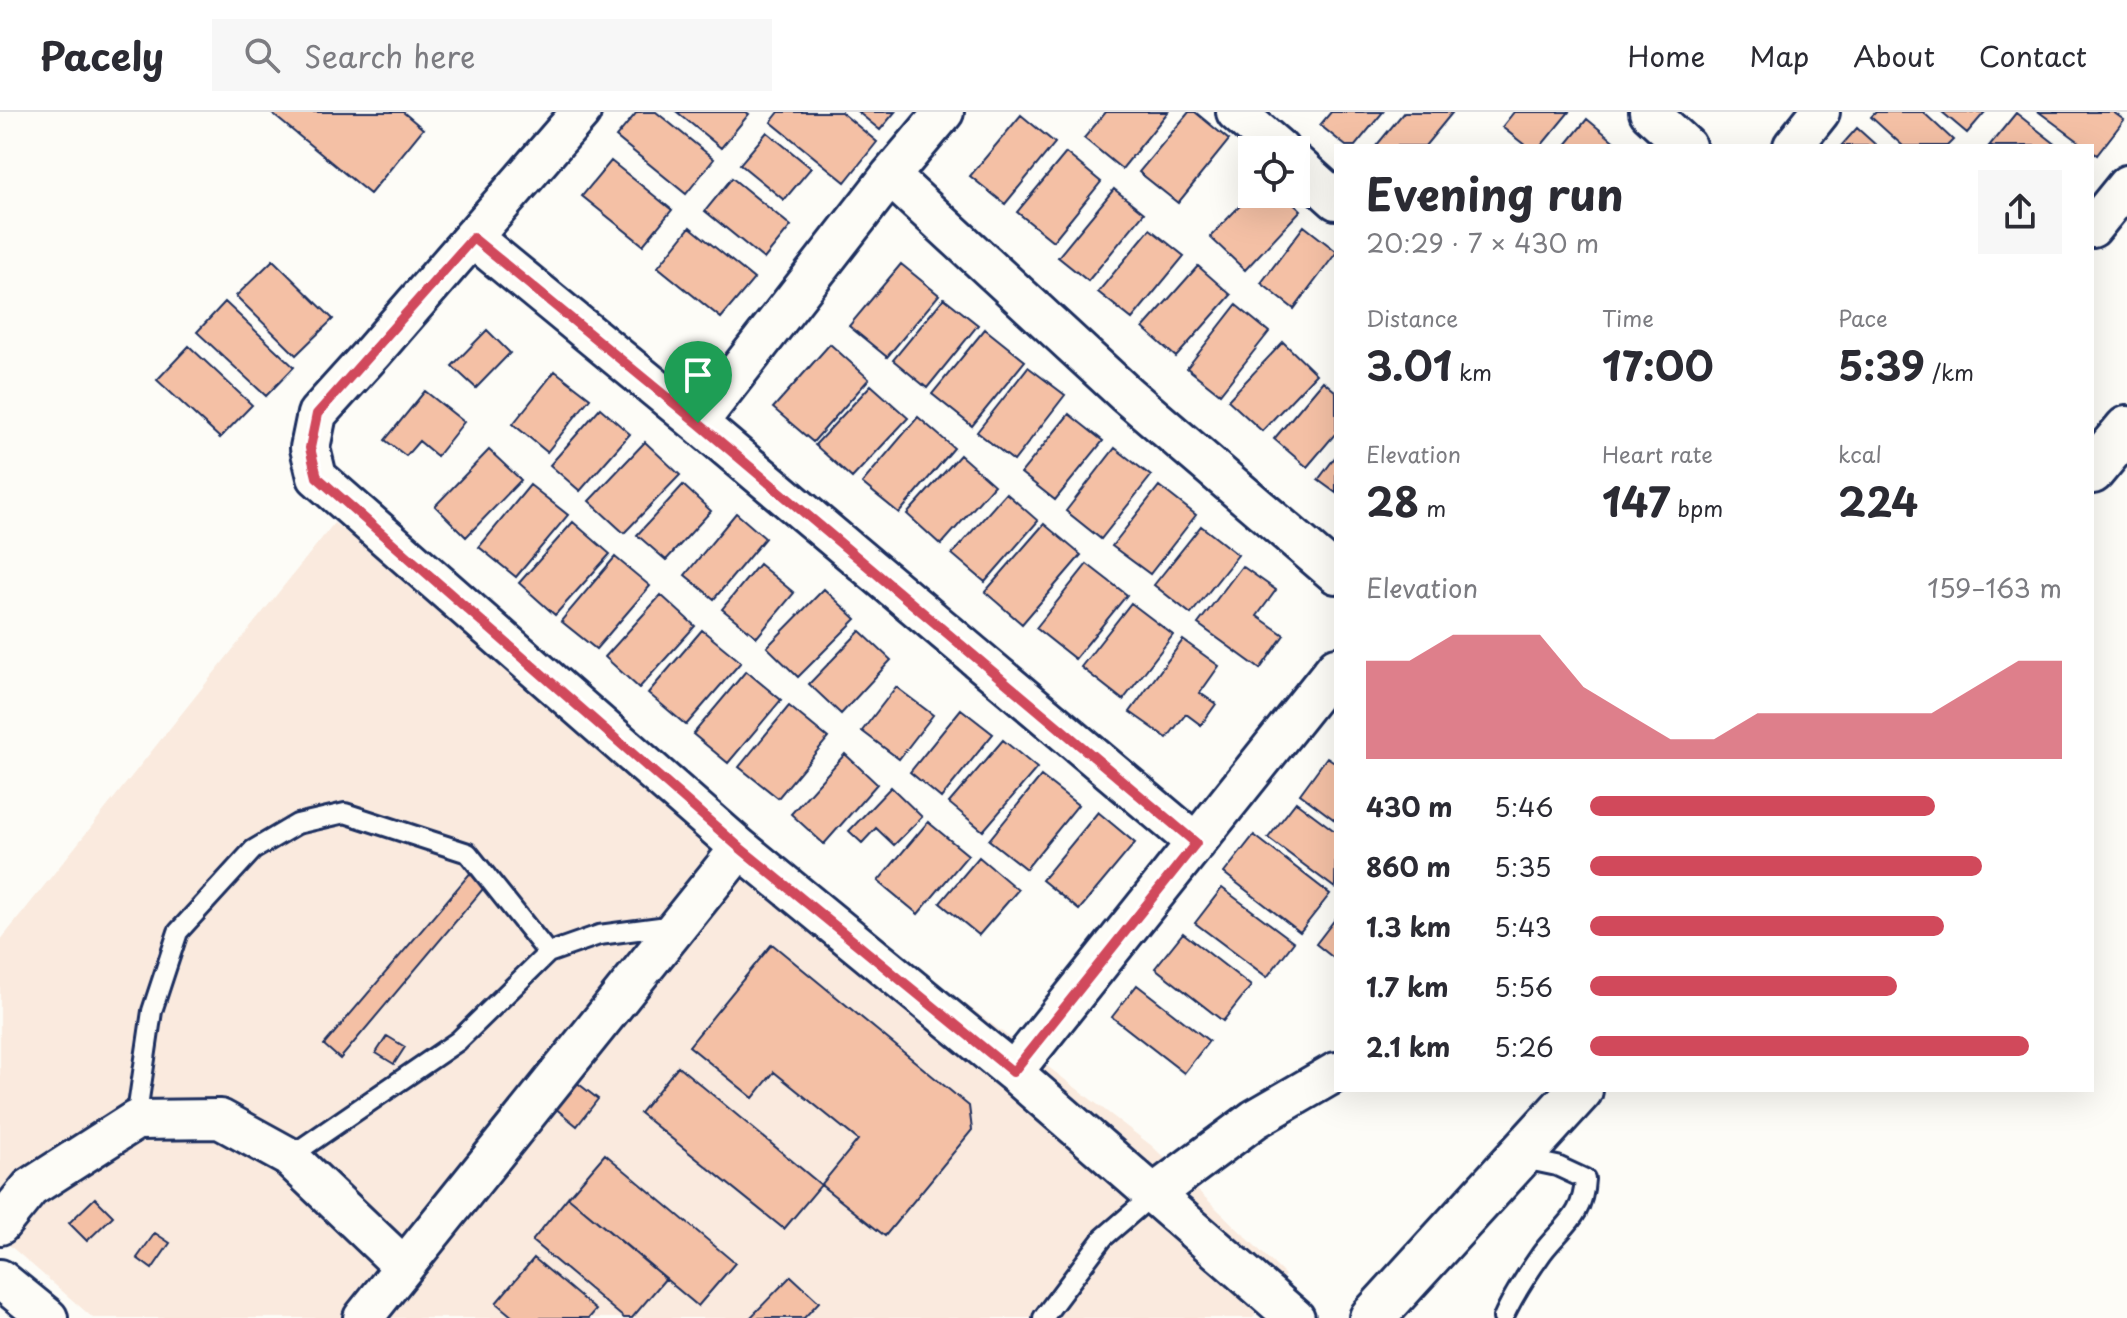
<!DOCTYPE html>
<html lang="en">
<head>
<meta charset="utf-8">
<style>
  :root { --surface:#fff; --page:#f7f7f7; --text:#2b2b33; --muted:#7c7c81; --line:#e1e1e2; --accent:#d1495b }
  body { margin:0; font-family:"Playpen Sans",sans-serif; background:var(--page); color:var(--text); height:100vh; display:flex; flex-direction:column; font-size:30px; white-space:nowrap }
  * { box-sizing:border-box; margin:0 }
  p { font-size:26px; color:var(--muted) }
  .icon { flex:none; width:44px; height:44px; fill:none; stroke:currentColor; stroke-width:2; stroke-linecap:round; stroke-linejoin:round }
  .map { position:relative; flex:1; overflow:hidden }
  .sheet { position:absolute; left:1334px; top:32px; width:760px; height:948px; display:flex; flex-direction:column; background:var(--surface); border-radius:0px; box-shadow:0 8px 32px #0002 }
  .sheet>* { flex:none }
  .buttons { position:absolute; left:1238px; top:24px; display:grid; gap:16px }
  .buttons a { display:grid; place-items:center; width:72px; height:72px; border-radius:0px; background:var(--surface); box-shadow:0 8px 32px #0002; font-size:40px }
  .pin { position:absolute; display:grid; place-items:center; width:68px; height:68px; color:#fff; margin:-82px -34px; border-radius:50% 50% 50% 0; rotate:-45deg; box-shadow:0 0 8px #0007 }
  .pin .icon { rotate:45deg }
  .round { display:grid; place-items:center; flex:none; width:84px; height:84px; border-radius:0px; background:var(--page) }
  .summary { display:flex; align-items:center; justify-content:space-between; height:136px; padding:0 32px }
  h1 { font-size:44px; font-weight:700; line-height:60px }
  .metrics { display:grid; grid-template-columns:repeat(3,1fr); gap:12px; height:136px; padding:8px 32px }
  .metrics div { display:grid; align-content:center }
  .metrics b { font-size:40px; font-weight:700 }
  .metrics small { font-size:22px; font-weight:400 }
  .metrics p { font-size:22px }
  .chart { height:224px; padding:16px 32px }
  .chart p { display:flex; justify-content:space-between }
  .chart svg { width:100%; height:144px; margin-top:8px; fill:var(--accent); opacity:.7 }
  ul { padding:0 32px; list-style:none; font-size:26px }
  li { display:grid; grid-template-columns:128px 96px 1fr; align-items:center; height:60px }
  li i { height:20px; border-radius:10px; background:var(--accent) }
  header { display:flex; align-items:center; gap:48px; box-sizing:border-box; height:112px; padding:0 40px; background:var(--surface); border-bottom:2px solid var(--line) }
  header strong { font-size:38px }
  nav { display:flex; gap:44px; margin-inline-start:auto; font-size:28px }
  .search { width:560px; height:72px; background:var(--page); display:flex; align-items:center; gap:20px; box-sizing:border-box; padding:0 28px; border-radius:0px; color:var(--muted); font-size:30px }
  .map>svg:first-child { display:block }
  .built { fill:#faeade }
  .building { fill:#f4c0a5; stroke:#1b2f5e; stroke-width:2 }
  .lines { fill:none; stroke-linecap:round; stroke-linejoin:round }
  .lane-casing { stroke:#1b2f5e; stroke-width:24 }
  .street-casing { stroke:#1b2f5e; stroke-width:44 }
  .secondary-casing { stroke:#1b2f5e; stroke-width:50 }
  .lane { stroke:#fdfcf7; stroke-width:18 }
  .street { stroke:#fdfcf7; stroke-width:38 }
  .secondary { stroke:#fdfcf7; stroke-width:44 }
  .route-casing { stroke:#fff; stroke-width:16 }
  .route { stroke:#d1495b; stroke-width:10 }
</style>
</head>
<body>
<header>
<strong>Pacely</strong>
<div class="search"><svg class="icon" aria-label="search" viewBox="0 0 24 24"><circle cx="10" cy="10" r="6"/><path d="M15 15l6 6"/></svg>Search here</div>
<nav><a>Home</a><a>Map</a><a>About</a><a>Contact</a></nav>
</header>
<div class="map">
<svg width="2127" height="1206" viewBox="0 0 2127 1206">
  <rect width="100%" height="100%" fill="#fdfcf7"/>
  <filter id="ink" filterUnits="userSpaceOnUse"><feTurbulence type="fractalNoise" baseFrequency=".0125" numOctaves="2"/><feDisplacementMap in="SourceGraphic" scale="16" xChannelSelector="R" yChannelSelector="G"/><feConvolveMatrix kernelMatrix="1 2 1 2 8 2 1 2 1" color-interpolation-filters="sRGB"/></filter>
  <g filter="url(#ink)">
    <path class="built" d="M334,411L1152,1034L1285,1163L1253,1206H93L0,1125V829Z"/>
    <path class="building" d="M270,0H403L423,17L370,82Z
      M637,0H656L714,47L686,82L616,25Z
      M677,0H746L749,2L721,36Z
      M779,0H841L877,30L845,70L771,10Z
      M858,0H895L880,18Z
      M1106,0H1168L1122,57L1084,26Z
      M1189,0H1195L1229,28L1178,91L1139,60Z
      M1331,0H1383L1355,34H1346L1320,13Z
      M1404,0H1451L1452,1L1425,34H1376Z
      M1514,0H1569L1541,34H1526L1502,15Z
      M1876,0H1923L1953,28L1947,34H1903L1871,5Z
      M1942,0H1985L1967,21Z
      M2039,0H2113L2124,8L2097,43L2092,39V34H2085Z
      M2016,1L2058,34H1989Z
      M1021,3L1055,31L1005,92L970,64Z
      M1587,7L1617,32L1616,34H1565Z
      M1857,16L1877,34H1841Z
      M767,20L811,56L784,88L740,52Z
      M1066,41L1101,70L1053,129L1017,100Z
      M611,49L672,98L643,133L582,84Z
      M732,66L791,114L764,147L705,99Z
      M1114,77L1144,101L1088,169L1058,145Z
      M1252,81L1284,82L1301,98L1245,158L1210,125Z
      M1304,114L1336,139V141L1294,197L1261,171Z
      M690,115L754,167L721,206L658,155Z
      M1150,117L1184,144L1132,207L1098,180Z
      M273,148L333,207L296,243L236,184Z
      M901,152L939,183L887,245L849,214Z
      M1198,154L1231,183L1176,245L1143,216Z
      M944,186L978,213L927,276L893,248Z
      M225,190L294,255L266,284L197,220Z
      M1236,193L1269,220L1220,282L1187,256Z
      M985,217L1025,249L972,314L932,282Z
      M487,218L510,241L476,276L452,254Z
      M1283,230L1316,262L1262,319L1228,288Z
      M830,232L869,267L813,330L773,296Z
      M189,234L252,293L220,326L157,268Z
      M1028,255L1065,283L1014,349L977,320Z
      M555,259L590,286L547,340L513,312Z
      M1323,269L1336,280V321L1307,355L1274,327Z
      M871,273L908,306L852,366L815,333Z
      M425,279L464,310L437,344L419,329L406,344L385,328Z
      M600,296L630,322L580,379L550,353Z
      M1069,302L1103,329L1055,388L1021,361Z
      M918,305L954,336L899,401L862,371Z
      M645,330L680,363L624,421L589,389Z
      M1115,336L1151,364L1101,427L1066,399Z
      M489,338L521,368L466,425L435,394Z
      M960,343L994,373L941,433L907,402Z
      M1336,344V381L1318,368Z
      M530,373L568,403L516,465L479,435Z
      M683,373L711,399L666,448L637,423Z
      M1159,374L1196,403L1150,462L1112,434Z
      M1006,381L1038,409L985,470L952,442Z
      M736,401L765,426L714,487L685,463Z
      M573,410L610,442L555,503L519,471Z
      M1044,412L1081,443L1022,512L985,480Z
      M1201,414L1238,443L1191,502L1154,473Z
      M615,445L650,474L596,537L561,509Z
      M759,452L794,481L757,525L722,497Z
      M1087,452L1127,483L1075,547L1036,516Z
      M1242,454L1276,478L1257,504L1284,523L1260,557L1198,512Z
      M824,477L856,507L798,565L767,535Z
      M661,483L695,514L639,576L605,545Z
      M1131,491L1173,523L1123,588L1081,555Z
      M702,518L741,550L686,613L648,581Z
      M860,519L891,548L841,602L809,572Z
      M1183,528L1219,554L1200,581L1216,592L1201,613L1186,602L1167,626L1130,600Z
      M746,559L781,588L728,651L693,622Z
      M896,575L933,603L899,647L862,619Z
      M789,594L828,626L778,686L739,655Z
      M961,597L993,622L941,686L910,660Z
      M1003,628L1037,656L983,719L949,691Z
      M845,642L877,672L824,732L791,702Z
      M1327,645L1336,651V709L1300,682Z
      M1041,664L1078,693L1026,757L989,728Z
      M891,675L922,705L894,733L876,716L862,731L849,719Z
      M1296,690L1336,720L1335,776L1268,726Z
      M1098,700L1135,731L1079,798L1042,768Z
      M928,710L968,743L918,802L878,769Z
      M1254,723L1330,782L1300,820L1224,761Z
      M979,745L1018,778L979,823L940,791Z
      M472,759L488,771L340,947L324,933Z
      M1222,776L1294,830L1267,865L1195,811Z
      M1336,806V848L1316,832Z
      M1183,821L1251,874L1223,909L1155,856Z
      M772,832L969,994L972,1018L885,1124L821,1073L858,1028L774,960L753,986L689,934Z
      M1137,873L1209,929L1184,961L1112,905Z
      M387,924L405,935L394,952L376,941Z
      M678,954L821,1073L784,1117L640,1001Z
      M571,966L598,987L577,1014L549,991Z
      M605,1042L735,1151L698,1194L568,1085Z
      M568,1085L666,1166L632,1206H624L532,1129Z
      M95,1086L113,1104L87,1129L69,1111Z
      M155,1121L170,1131L152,1157L137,1146Z
      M534,1146L596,1198L589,1206H514L496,1191Z
      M791,1164L819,1190L804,1206H750Z"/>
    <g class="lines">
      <g class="lane-casing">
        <path id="lane" d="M136,1008L152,899L178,820L253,738L297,712L345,701L468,741L548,841
          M289,1045L458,929L548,841L599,823L675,813
          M1043,1206L1103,1126L1154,1082
          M1503,1206C1513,1183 1528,1161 1542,1141C1563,1113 1583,1106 1585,1067L1557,1054L1519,1046"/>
      </g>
      <g class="street-casing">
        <path id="street" d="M581,0L374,239L317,302L310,336L317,365L740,736L1013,960L1295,1206
          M1236,0L1280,38
          M1649,0L1686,34
          M1793,34L1820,0
          M1296,52L1336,88
          M890,64L1127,283L1336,462
          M2092,116L2127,73
          M473,126L698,311L1196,731
          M698,311L890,64L944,0
          M1013,960L1336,555
          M1154,1082L1255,1007L1336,960
          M0,1113L30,1076L136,1008L220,1007L289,1045L404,1155
          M0,1167L48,1206
          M363,1206L740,736"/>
      </g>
      <g class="secondary-casing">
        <path id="secondary" d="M2092,359L2127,317
          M1372,1206L1580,978"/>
      </g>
      <use href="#lane" class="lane"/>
      <use href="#street" class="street"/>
      <use href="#secondary" class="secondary"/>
    </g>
  </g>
  <g class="lines" filter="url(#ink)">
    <g class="route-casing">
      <path id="route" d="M473,126L698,311L1196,731L1013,960L740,736L317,365L310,336L317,302Z"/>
    </g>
    <use href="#route" class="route"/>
  </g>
</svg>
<div class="buttons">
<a><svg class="icon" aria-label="locate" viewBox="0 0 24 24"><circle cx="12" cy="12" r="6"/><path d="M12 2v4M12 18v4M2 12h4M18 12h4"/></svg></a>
</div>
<div class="pin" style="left:698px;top:311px;background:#1e9e55"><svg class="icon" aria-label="arrive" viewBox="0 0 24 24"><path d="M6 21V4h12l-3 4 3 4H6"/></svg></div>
<section class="sheet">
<div class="summary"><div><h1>Evening run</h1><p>20:29 · 7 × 430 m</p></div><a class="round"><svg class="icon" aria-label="share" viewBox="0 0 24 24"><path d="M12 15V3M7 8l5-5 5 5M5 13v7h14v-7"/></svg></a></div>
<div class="metrics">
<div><p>Distance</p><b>3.01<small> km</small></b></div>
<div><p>Time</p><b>17:00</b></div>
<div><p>Pace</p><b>5:39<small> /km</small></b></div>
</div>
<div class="metrics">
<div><p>Elevation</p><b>28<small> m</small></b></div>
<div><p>Heart rate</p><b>147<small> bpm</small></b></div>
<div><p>kcal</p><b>224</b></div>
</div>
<div class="chart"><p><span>Elevation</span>159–163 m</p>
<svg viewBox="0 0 160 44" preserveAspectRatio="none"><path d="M0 44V14L10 14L20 6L30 6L40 6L50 22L60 30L70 38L80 38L90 30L100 30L110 30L120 30L130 30L140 22L150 14L160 14V44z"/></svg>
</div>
<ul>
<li><b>430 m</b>5:46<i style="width:73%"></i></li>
<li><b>860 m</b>5:35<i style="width:83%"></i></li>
<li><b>1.3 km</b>5:43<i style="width:75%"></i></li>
<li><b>1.7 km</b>5:56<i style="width:65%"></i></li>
<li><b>2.1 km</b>5:26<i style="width:93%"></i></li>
</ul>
</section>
</div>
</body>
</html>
